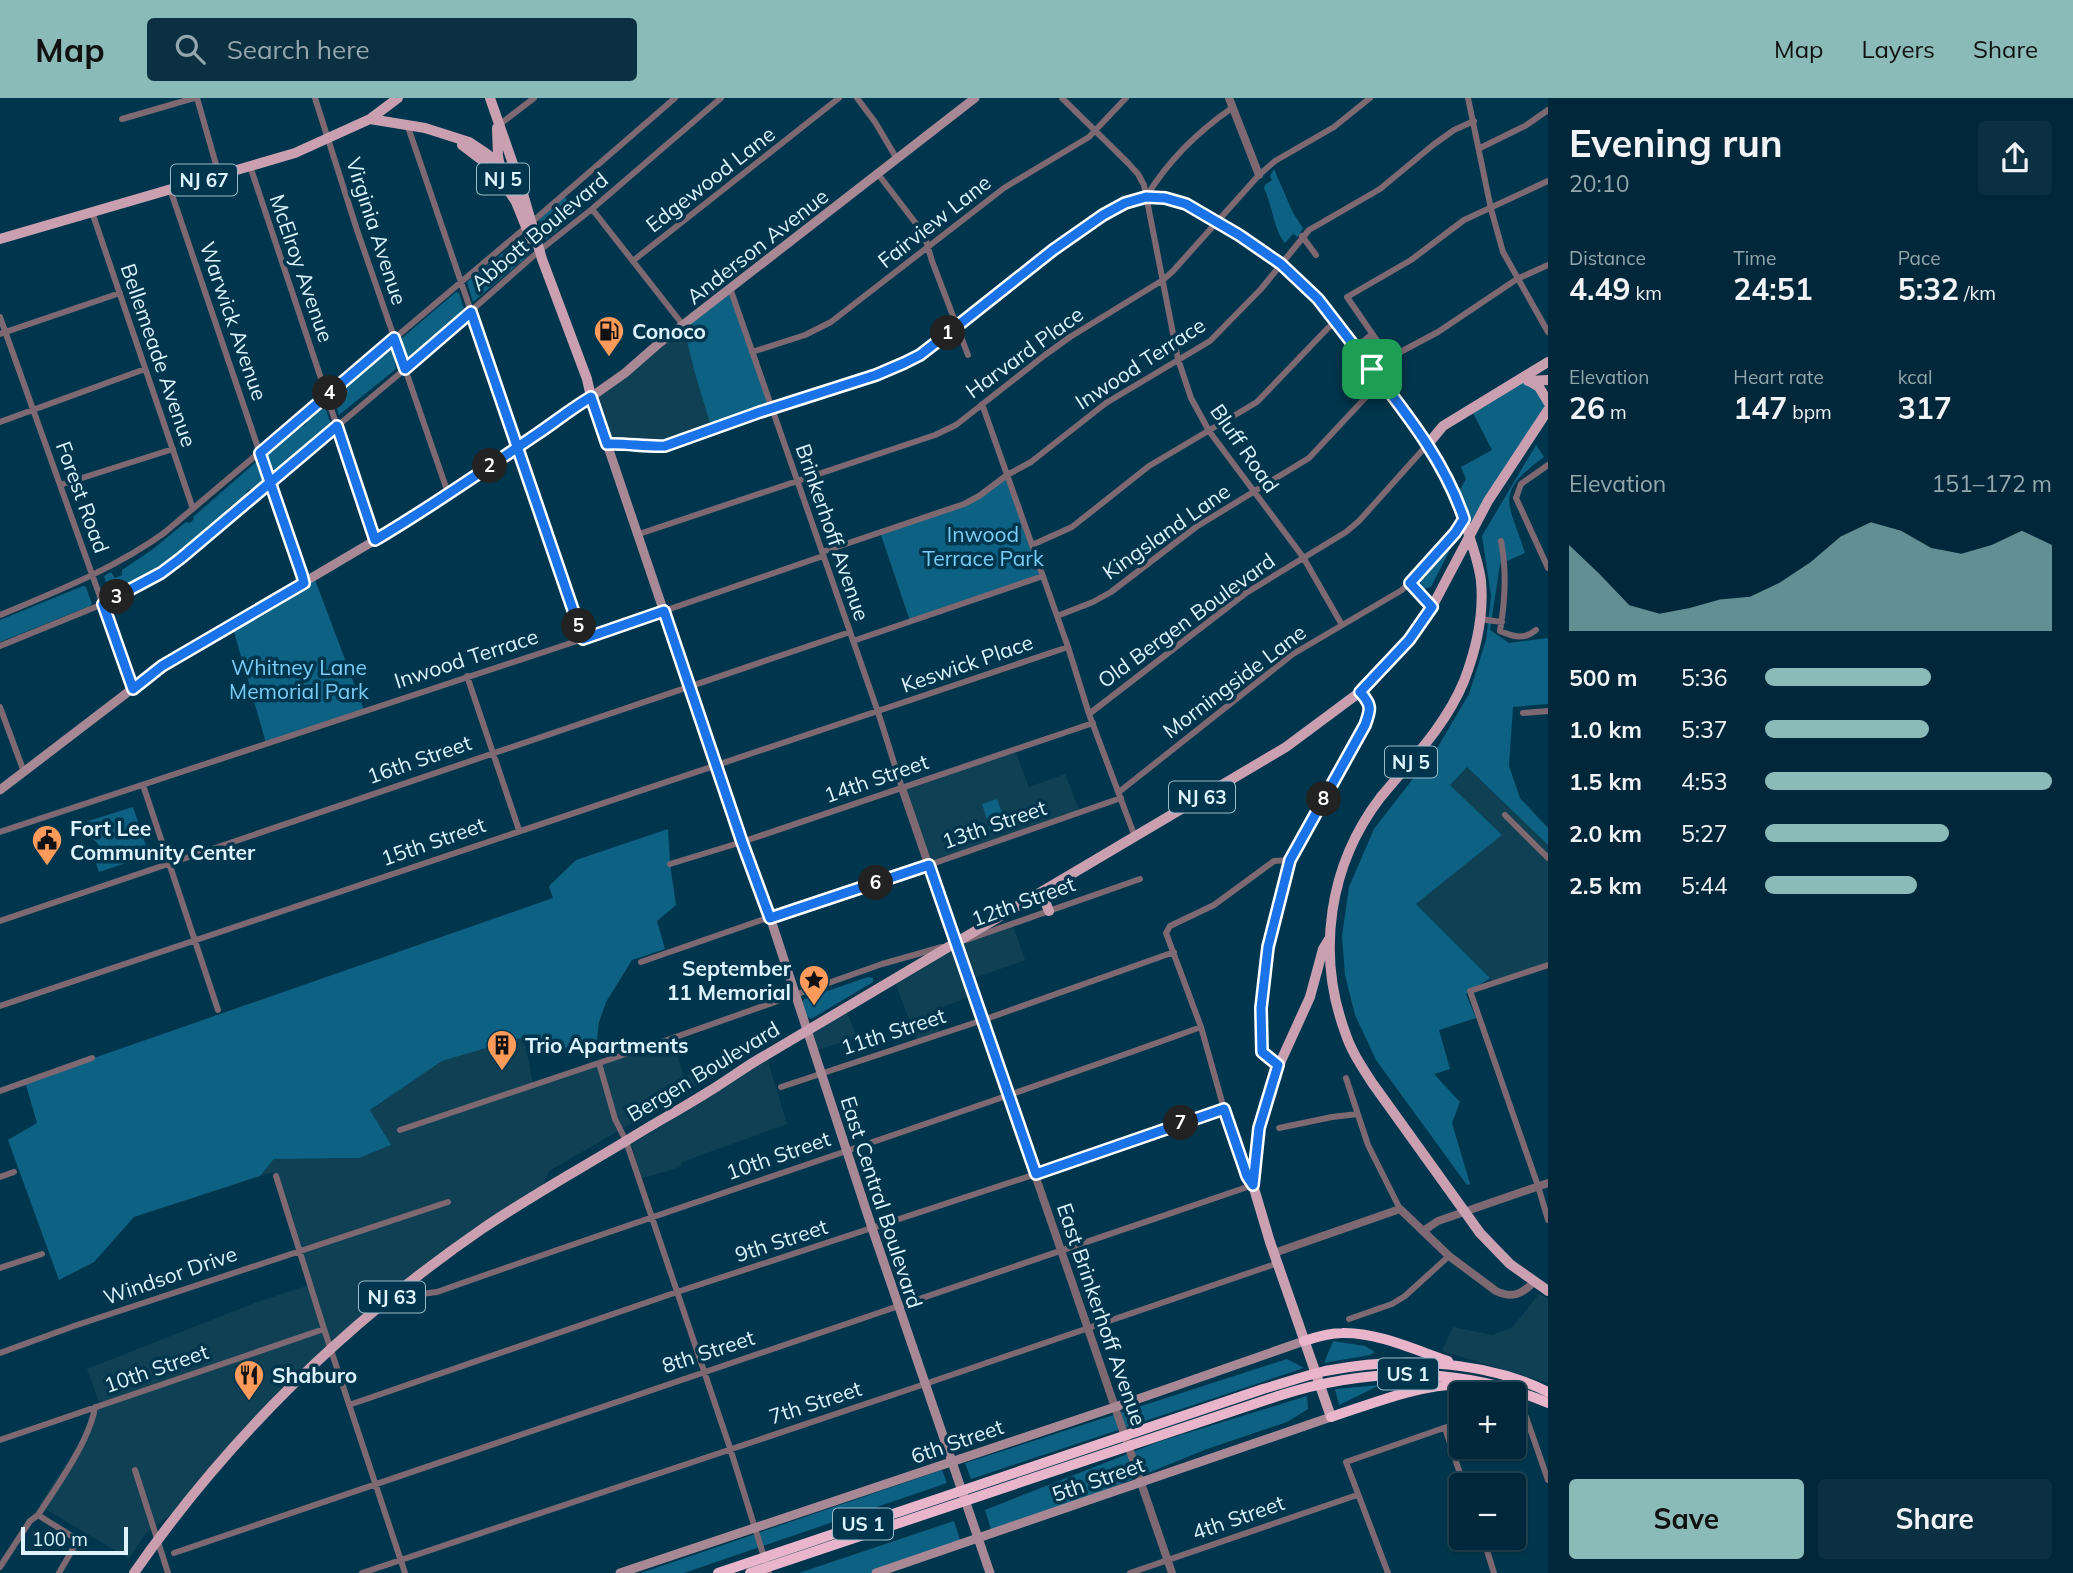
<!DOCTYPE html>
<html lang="en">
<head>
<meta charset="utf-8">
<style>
  :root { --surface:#00283a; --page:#0a3042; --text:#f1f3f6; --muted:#95a6af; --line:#224454; --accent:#8bbbb9 }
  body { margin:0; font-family:Mulish,sans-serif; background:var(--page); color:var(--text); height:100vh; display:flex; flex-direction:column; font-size:26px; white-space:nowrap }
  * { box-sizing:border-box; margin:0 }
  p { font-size:23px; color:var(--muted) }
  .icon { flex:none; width:38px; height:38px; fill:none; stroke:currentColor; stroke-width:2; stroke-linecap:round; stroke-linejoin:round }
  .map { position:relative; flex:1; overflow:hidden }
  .panel { display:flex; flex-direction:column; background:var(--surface); width:525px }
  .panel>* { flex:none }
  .tools { position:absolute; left:1449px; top:1284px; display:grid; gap:14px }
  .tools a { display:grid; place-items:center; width:77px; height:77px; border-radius:7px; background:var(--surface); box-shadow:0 2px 5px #0004,0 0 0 2px var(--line); font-size:35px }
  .scale { position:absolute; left:21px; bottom:18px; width:107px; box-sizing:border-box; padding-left:7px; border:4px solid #dff3fe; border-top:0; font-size:19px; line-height:24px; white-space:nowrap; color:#dff3fe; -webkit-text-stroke:5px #00364d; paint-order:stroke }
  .pin { position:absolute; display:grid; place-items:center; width:60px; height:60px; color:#fff; margin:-30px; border-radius:14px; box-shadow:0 4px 10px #0006 }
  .km { position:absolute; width:35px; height:35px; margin:-18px; border-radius:50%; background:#222; color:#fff; font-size:19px; line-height:35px; text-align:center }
  .round { display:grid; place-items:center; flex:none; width:74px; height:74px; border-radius:7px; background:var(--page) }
  .head { display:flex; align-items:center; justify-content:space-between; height:119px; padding:0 21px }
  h1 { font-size:38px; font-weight:700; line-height:52px }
  .metrics { display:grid; grid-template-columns:repeat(3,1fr); gap:10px; height:119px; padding:7px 21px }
  .metrics div { display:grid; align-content:center }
  .metrics b { font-size:30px; font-weight:700 }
  .metrics small { font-size:19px; font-weight:400 }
  .metrics p { font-size:19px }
  .chart { height:196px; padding:14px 21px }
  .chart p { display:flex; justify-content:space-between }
  .chart svg { width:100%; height:126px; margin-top:7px; fill:var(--accent); opacity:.7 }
  .primary-button { display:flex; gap:14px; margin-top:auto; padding:14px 21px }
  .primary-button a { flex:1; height:80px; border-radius:7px; background:var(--accent); color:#111; font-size:28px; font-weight:700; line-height:80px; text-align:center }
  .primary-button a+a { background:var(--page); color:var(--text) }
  ul { padding:0 21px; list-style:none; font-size:23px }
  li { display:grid; grid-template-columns:112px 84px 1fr; align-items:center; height:52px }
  li i { height:18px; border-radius:9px; background:var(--accent) }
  header { display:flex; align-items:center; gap:42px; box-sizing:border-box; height:98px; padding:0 35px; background:var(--accent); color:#111 }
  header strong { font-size:33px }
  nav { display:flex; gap:38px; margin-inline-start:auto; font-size:24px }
  .search { width:490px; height:63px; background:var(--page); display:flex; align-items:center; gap:18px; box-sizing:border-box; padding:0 24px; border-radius:7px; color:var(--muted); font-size:26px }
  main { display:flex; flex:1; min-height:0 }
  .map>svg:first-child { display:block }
  .built { fill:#104053 }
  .green { fill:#0d6182 }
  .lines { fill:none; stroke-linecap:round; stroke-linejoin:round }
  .minor { stroke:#7e6972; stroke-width:6 }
  .tertiary { stroke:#7e6972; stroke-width:8 }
  .secondary { stroke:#a98896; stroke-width:9 }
  .primary { stroke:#caa0b1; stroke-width:10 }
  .motorway { stroke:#e9b5ca; stroke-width:10 }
  .route-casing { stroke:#fff; stroke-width:14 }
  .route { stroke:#1a73e8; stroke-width:9 }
  .labels { text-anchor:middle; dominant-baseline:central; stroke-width:7; stroke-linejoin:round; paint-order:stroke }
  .shield { fill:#00364d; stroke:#9cbac9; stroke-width:2 }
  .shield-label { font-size:19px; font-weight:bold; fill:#dff3fe }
  .street-label { font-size:21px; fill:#dff3fe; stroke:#00364d }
  .poi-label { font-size:21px; font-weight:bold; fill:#dff3fe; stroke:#00364d; text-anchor:start }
  .park-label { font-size:21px; fill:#78ccf6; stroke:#00364d }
</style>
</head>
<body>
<header>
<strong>Map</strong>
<div class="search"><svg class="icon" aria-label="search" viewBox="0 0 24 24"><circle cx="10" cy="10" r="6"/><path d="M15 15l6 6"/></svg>Search here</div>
<nav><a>Map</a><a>Layers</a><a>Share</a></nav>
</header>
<main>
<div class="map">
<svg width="1548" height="1475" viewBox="0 0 1548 1475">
  <rect width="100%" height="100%" fill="#00364d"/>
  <path class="built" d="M683,227L694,272L712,332L675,346H607L591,299Z
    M1014,650L1029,689L1065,676L1080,714L929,767L902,690Z
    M1467,669L1548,747V867L1495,885L1416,806L1501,737L1449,686Z
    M1012,826L1025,862L969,882L974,897L932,913L940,936L917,943L894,881L956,845Z
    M845,910L857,939L814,953L807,932Z
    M524,939L533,987L599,965L673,945L684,978L692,976L696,988L549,1073L540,1093L482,1131L330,1250L187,1404L145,1436L129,1461L39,1407L82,1341L95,1309L100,1307L87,1271L257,1204L310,1187L301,1152L376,1131L299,1149L273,1074L260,1078L274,1061L359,1060L390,1046L370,1012L442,963Z
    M766,957L787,1026L682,1064L680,1069L639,1081L632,1046L697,1007Z
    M1539,1196L1548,1200V1285L1442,1253L1453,1229L1492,1237L1512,1230Z"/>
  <path class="green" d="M1274,71L1293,115L1303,130L1298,139L1293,136L1285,145C1274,133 1272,106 1264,90L1265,87L1272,82L1270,78Z
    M565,99L575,113L571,116L573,119L546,142L544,138L556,129L559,124L553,118L542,130L539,122Z
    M522,140L523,146L516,150L514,155L519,159L526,154L528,158L473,204L467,184Z
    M730,190L772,311L712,332L694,272L683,227Z
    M456,194L459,195L464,211L408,259L403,250L402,240Z
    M389,251L393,255L396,271L339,317L333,298Z
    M1521,281L1529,283L1548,304L1469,439L1456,399L1466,381L1461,369L1492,352L1471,311Z
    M324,307L331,326L275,375H272L266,357L294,332L295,334L307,325L306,321Z
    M1536,347L1544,359C1493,396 1509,404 1525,455L1500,466L1490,532L1509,545L1548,540V606L1513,609L1509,668L1520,700L1548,730V747L1467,669L1450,687L1502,737L1416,806L1490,880L1466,896L1476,920L1439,932L1450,971L1434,976L1460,1004L1452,1025L1470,1086L1467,1087L1376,962L1355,917L1345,877L1342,838L1349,789L1374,731L1439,647L1469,596L1486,542L1491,498L1482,438Z
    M256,364L265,383L252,394L250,391L246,394L247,396C238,403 225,410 220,421C186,449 151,475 112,497L110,496L104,478L111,474L115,480L122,477V472L153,451L186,424L190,425L194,421L193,419Z
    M1007,377L1043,478L910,523L880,434L964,406Z
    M1458,436L1431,489L1424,491L1421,486V477Z
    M314,479L364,612L266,645L232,527Z
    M83,488L86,489L92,506L90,508L0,544V522Z
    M997,701L1008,731L992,737L982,706Z
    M133,709L149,757L99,774L96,765C104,754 100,742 87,739L82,725Z
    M668,731L670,766L676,807L657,823L665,851L632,862L606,904L599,924L595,957L524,939L442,963L370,1012L391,1047L359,1060L274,1061L260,1078L134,1119L94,1164L59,1182L8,1042L37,1025L25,984L553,800L549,788L576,762Z
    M868,879L873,880V884L811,921L807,918L802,905L804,901Z
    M1333,1243L1365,1248L1375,1254L1370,1257L1324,1265Z
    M1287,1261L1304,1270L971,1381L965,1365Z
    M1380,1287L1339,1307L1335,1291Z
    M1307,1298L1308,1311L1287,1324L1207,1351L993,1438L985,1412L1158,1344Z
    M942,1372L947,1385L684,1475H641Z
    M954,1423L962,1448L879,1475H799Z"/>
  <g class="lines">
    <path class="minor" d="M197,0L219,77
      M315,0L357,132L448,395
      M857,0L875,24L897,61
      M1062,0L1128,65L1138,76L1144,87L1178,261L1191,300L1209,333L1303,459L1342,527
      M1468,0L1491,111L1503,154L1548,234
      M122,21L194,0
      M407,26L583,541
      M499,27L534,0
      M1480,50L1525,28L1548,12
      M250,68L375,442
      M878,76L924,136L932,163L968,257
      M170,91L304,485
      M1146,99C1168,63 1197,34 1232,10
      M592,111L683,227
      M92,114L193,411
      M1302,138L1316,157
      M634,162L839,0
      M730,190L878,614L902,690
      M0,219L133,591
      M0,236L120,195
      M1356,249L1372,236
      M752,254L805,237L831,224L1004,90L1089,39L1126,0
      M1389,260L1347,199L1411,162L1464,122L1548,83
      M1372,271L1389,260L1438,234L1517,181L1548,167
      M982,306L1068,549L1089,616L1135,739
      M0,324L145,271
      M1548,367L1521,386L1516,400L1548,470
      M60,387L173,351
      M639,436L935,337L956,327L1045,257L1070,239L1163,182L1173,173L1259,77L1275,63L1334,29L1370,0
      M1501,443C1507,473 1505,504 1500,533C1514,539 1524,542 1536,532
      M1032,447L1072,429L1149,368L1257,304L1328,230L1337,223
      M822,454L964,406L979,398L1007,377L1031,364L1106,305L1210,243L1261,191L1309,132L1380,91L1433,47L1454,32L1474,23
      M1410,485L1432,509
      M0,517C57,493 114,471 164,435L525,130L675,0
      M1057,518L1093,504L1111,494L1196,429L1309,360L1381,283
      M1479,521L1502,524
      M853,543L1043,478
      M0,548L103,506L139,487L181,460L405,271L539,153L592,111L721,0
      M467,578L519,732
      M0,609L24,674
      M1523,615L1548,613
      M1089,616L1246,495L1346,434L1359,423L1428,346
      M143,687L218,912
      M1119,694L1293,556L1402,492L1456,435L1464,421
      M1505,717L1548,760
      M0,734L583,541L823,458
      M670,766L742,744L1093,625
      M0,823C283,725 567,633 850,534
      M966,842L1140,781
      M641,864L770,819L929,767L1121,700
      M1548,867L1470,893L1538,1088L1548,1122
      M0,908L1068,549
      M599,965L615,1021L626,1043L730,1350L769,1475
      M1278,967L1262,954L1261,910L1268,849L1290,762L1365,627C1371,612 1370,606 1360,594
      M1346,980L1368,1047L1400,1111
      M781,989L983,922L1174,854
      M0,993L92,960
      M1279,1030L1332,1019L1358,1016
      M400,1032L670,941L882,866L942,849
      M276,1078L324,1231L405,1475
      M0,1079L14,1074
      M0,1170L42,1156
      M410,1184L421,1196L437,1194C691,1104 948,1021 1201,929
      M1349,1221L1392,1206L1405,1198L1449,1158
      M0,1255L74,1228L448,1104
      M349,1307L677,1194L1036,1076L1224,1011
      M1514,1308L1522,1312L1526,1319L1548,1382
      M1445,1330L1464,1388
      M0,1342L324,1231
      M135,1372L168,1475
      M38,1417L78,1442L59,1475
      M1483,1440L1494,1475
      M174,1455C533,1329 894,1211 1253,1087L1247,1078L1240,1058L1224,1011L1201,929L1166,835L1170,828L1214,807L1274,763L1290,762
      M0,1469L30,1423L38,1417C57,1388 90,1342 95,1309
      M362,1475L925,1286L1278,1165
      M1130,1475L1357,1397
      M1388,1475L1346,1364L1461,1324"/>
    <path class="tertiary" d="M1229,0L1259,77
      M902,690L1172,1475
      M1423,1133L1438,1123L1548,1085
      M1274,1155L1400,1111L1449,1158L1496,1193C1512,1201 1522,1196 1534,1184"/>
    <path class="secondary" d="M607,346L742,744L770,819L872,1130L990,1475
      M0,692L162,568L394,431L591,299L625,275L657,247L975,0
      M620,1475L1115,1309L1304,1243
      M876,1475L1331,1319"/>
    <path class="primary" d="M490,0L521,89L542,161L587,281L591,299L607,346C627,345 647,351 667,348C678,346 688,341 699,337C720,329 741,321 763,314C790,305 817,296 844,288C871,279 898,271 922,255C978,216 1028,169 1084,130C1102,118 1121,102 1144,99C1155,98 1167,99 1177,103C1191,107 1203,116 1215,123C1245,140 1273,158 1298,181C1328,208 1350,242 1374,273C1401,308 1432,345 1451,386C1458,401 1463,417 1468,434C1473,450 1479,466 1481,483C1484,516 1476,552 1464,583C1445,629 1411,662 1380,700C1329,767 1316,855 1345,934C1351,953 1362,969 1373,986L1480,1135L1510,1166L1548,1193
      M370,21L425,30L469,44L487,56L500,68L520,95
      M497,30L498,58L503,84L516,104L531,141
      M462,47L487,66L503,84
      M0,141L295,55L370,21L398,0
      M1528,283L1548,282
      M1529,283L1539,289L1548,304
      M1428,346L1443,328L1548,264
      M1041,794L1049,813
      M1329,841L1323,851L1310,899L1271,985L1256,1043V1077L1253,1087L1270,1144L1331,1319
      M134,1475C228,1340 347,1224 482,1131C529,1099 578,1072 626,1043C653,1026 681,1011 708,994C728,982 746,968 766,957L1286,649L1360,594L1409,542L1432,509L1488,403L1548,312"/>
    <path class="motorway" d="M1304,1243C1316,1239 1329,1235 1342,1235C1377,1234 1415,1252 1448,1263
      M1331,1319C1374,1305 1417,1287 1463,1286
      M718,1475L1263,1291C1284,1285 1304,1278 1325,1273C1397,1259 1482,1261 1548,1294
      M750,1475L1278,1298C1367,1269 1461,1268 1548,1305"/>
  </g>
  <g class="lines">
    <g class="route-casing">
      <path id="route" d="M1372,271L1318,201L1281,166L1239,137L1186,106L1165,100L1146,99L1125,105L1103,117L1053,152L956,229L920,257L904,265L876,277L760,314L665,348C645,349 627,345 607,346L591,299C572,310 555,324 537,336C484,372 431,409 375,442L337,328L181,460L161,475L103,506L133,591L162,568L304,485L302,477L260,355L394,240L405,271L471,214C509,323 546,432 583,541L664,513L742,744L770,820L929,767L1036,1076L1224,1011L1247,1078L1253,1087L1259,1030L1278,967L1262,954L1261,910L1268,849L1290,762L1365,627C1371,611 1372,607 1360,594L1409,542L1432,509L1410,485L1455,435L1464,421C1445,364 1408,318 1372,271"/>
    </g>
    <use href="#route" class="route"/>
  </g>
  <defs>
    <g id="fuel-pin" transform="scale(1.575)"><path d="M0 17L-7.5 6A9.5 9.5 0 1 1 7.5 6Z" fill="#ff9b5a" stroke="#00364d"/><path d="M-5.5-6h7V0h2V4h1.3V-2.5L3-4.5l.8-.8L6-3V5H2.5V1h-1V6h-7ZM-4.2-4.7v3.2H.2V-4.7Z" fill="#111"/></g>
    <g id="civic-pin" transform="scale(1.575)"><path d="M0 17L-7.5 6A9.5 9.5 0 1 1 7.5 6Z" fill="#ff9b5a" stroke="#00364d"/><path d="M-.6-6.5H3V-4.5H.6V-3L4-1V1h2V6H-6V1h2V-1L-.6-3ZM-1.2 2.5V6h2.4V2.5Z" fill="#111"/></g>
    <g id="sight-pin" transform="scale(1.575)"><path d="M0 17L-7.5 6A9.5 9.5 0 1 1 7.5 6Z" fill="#ff9b5a" stroke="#00364d"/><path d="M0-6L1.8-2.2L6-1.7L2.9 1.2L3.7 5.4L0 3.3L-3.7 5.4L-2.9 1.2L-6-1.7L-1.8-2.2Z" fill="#111"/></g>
    <g id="building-pin" transform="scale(1.575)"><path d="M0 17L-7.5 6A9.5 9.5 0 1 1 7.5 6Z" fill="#ff9b5a" stroke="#00364d"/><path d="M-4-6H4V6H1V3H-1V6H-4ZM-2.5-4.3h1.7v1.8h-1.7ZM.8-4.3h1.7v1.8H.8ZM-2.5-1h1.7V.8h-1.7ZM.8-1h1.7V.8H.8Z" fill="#111"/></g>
    <g id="restaurant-pin" transform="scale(1.575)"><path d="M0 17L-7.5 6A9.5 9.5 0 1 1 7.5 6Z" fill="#ff9b5a" stroke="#00364d"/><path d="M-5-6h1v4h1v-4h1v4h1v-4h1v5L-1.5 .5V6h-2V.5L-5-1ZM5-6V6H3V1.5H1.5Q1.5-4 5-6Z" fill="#111"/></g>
  </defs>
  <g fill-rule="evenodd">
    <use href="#fuel-pin" x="609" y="233"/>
    <use href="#civic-pin" x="47" y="742"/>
    <use href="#sight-pin" x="814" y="882"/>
    <use href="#building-pin" x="502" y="947"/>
    <use href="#restaurant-pin" x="249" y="1277"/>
  </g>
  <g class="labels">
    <g class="shield">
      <rect x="477" y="65.5" width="52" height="31" rx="5"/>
      <rect x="171" y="66.5" width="66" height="31" rx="5"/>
      <rect x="1385" y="648.5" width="52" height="31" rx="5"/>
      <rect x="1169" y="683.5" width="66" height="31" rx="5"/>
      <rect x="359" y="1183.5" width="66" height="31" rx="5"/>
      <rect x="1378" y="1260.5" width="60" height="31" rx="5"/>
      <rect x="833" y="1410.5" width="60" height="31" rx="5"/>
    </g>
    <g class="shield-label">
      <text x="503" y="81">NJ 5</text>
      <text x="204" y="82">NJ 67</text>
      <text x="1411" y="664">NJ 5</text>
      <text x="1202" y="699">NJ 63</text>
      <text x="392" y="1199">NJ 63</text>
      <text x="1408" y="1276">US 1</text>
      <text x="863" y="1426">US 1</text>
    </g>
    <g class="street-label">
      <text transform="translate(710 81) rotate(-38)">Edgewood Lane</text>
      <text transform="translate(934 123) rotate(-38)">Fairview Lane</text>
      <text transform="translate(377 133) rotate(72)">Virginia Avenue</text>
      <text transform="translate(539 133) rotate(-40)">Abbott Boulevard</text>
      <text transform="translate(757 148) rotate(-38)">Anderson Avenue</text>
      <text transform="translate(302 170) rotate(71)">McElroy Avenue</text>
      <text transform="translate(234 223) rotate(71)">Warwick Avenue</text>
      <text transform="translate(1024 254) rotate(-36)">Harvard Place</text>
      <text transform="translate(159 257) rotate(71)">Bellemeade Avenue</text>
      <text transform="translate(1140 265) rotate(-33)">Inwood Terrace</text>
      <text transform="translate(1245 350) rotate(55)">Bluff Road</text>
      <text transform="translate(83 399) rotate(70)">Forest Road</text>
      <text transform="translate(1166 433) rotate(-35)">Kingsland Lane</text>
      <text transform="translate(833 434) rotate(71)">Brinkerhoff Avenue</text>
      <text transform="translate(1186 522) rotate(-36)">Old Bergen Boulevard</text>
      <text transform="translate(466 560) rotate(-18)">Inwood Terrace</text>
      <text transform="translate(967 565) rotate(-19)">Keswick Place</text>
      <text transform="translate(1234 583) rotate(-37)">Morningside Lane</text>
      <text transform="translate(419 661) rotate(-19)">16th Street</text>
      <text transform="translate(876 680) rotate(-19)">14th Street</text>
      <text transform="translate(994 726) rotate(-19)">13th Street</text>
      <text transform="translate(433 743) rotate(-19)">15th Street</text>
      <text transform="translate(1023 803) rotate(-20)">12th Street</text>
      <text transform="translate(893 933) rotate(-18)">11th Street</text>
      <text transform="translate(703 973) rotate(-31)">Bergen Boulevard</text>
      <text transform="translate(778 1057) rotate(-19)">10th Street</text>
      <text transform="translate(882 1104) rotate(72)">East Central Boulevard</text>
      <text transform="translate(781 1142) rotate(-18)">9th Street</text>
      <text transform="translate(170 1177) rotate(-19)">Windsor Drive</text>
      <text transform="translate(1102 1216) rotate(71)">East Brinkerhoff Avenue</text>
      <text transform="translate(708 1253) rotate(-18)">8th Street</text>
      <text transform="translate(156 1270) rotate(-19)">10th Street</text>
      <text transform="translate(815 1304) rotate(-18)">7th Street</text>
      <text transform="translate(957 1343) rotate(-19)">6th Street</text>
      <text transform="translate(1098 1381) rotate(-19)">5th Street</text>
      <text transform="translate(1238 1419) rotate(-19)">4th Street</text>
    </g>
    <g class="poi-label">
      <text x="632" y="233">Conoco</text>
      <text x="70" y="730">Fort Lee<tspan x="70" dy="24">Community Center</tspan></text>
      <text x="791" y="870" text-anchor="end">September<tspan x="791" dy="24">11 Memorial</tspan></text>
      <text x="525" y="947">Trio Apartments</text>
      <text x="272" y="1277">Shaburo</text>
    </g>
    <g class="park-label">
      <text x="983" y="436">Inwood<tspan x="983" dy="24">Terrace Park</tspan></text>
      <text x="299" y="569">Whitney Lane<tspan x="299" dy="24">Memorial Park</tspan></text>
    </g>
  </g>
</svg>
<div class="tools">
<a>+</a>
<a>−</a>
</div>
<div class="scale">100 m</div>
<div class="pin" style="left:1372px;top:271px;background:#1e9e55"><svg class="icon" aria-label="arrive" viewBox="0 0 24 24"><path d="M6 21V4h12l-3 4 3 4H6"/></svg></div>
<b class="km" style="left:948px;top:235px">1</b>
<b class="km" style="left:490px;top:368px">2</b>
<b class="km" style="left:117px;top:499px">3</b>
<b class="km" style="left:330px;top:295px">4</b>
<b class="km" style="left:579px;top:528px">5</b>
<b class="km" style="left:876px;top:785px">6</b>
<b class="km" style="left:1181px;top:1025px">7</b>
<b class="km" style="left:1324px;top:701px">8</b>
</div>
<section class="panel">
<div class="head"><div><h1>Evening run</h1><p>20:10</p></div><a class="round"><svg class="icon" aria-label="share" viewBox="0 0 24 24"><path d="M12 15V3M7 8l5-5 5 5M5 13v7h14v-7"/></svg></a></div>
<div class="metrics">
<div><p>Distance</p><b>4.49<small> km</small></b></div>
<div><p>Time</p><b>24:51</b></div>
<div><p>Pace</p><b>5:32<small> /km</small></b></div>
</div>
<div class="metrics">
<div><p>Elevation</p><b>26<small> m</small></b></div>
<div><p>Heart rate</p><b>147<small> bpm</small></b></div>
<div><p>kcal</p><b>317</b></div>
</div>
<div class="chart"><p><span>Elevation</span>151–172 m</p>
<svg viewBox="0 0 160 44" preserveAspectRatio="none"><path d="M0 44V14L10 24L20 35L30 38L40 36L50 33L60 32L70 27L80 20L90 11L100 6L110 9L120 15L130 17L140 14L150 9L160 14V44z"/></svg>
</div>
<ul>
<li><b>500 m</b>5:36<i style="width:58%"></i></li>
<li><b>1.0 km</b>5:37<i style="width:57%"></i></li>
<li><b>1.5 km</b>4:53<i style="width:100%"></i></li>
<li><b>2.0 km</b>5:27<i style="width:64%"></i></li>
<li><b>2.5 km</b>5:44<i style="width:53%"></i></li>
</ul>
<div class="primary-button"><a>Save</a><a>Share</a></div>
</section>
</main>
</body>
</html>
